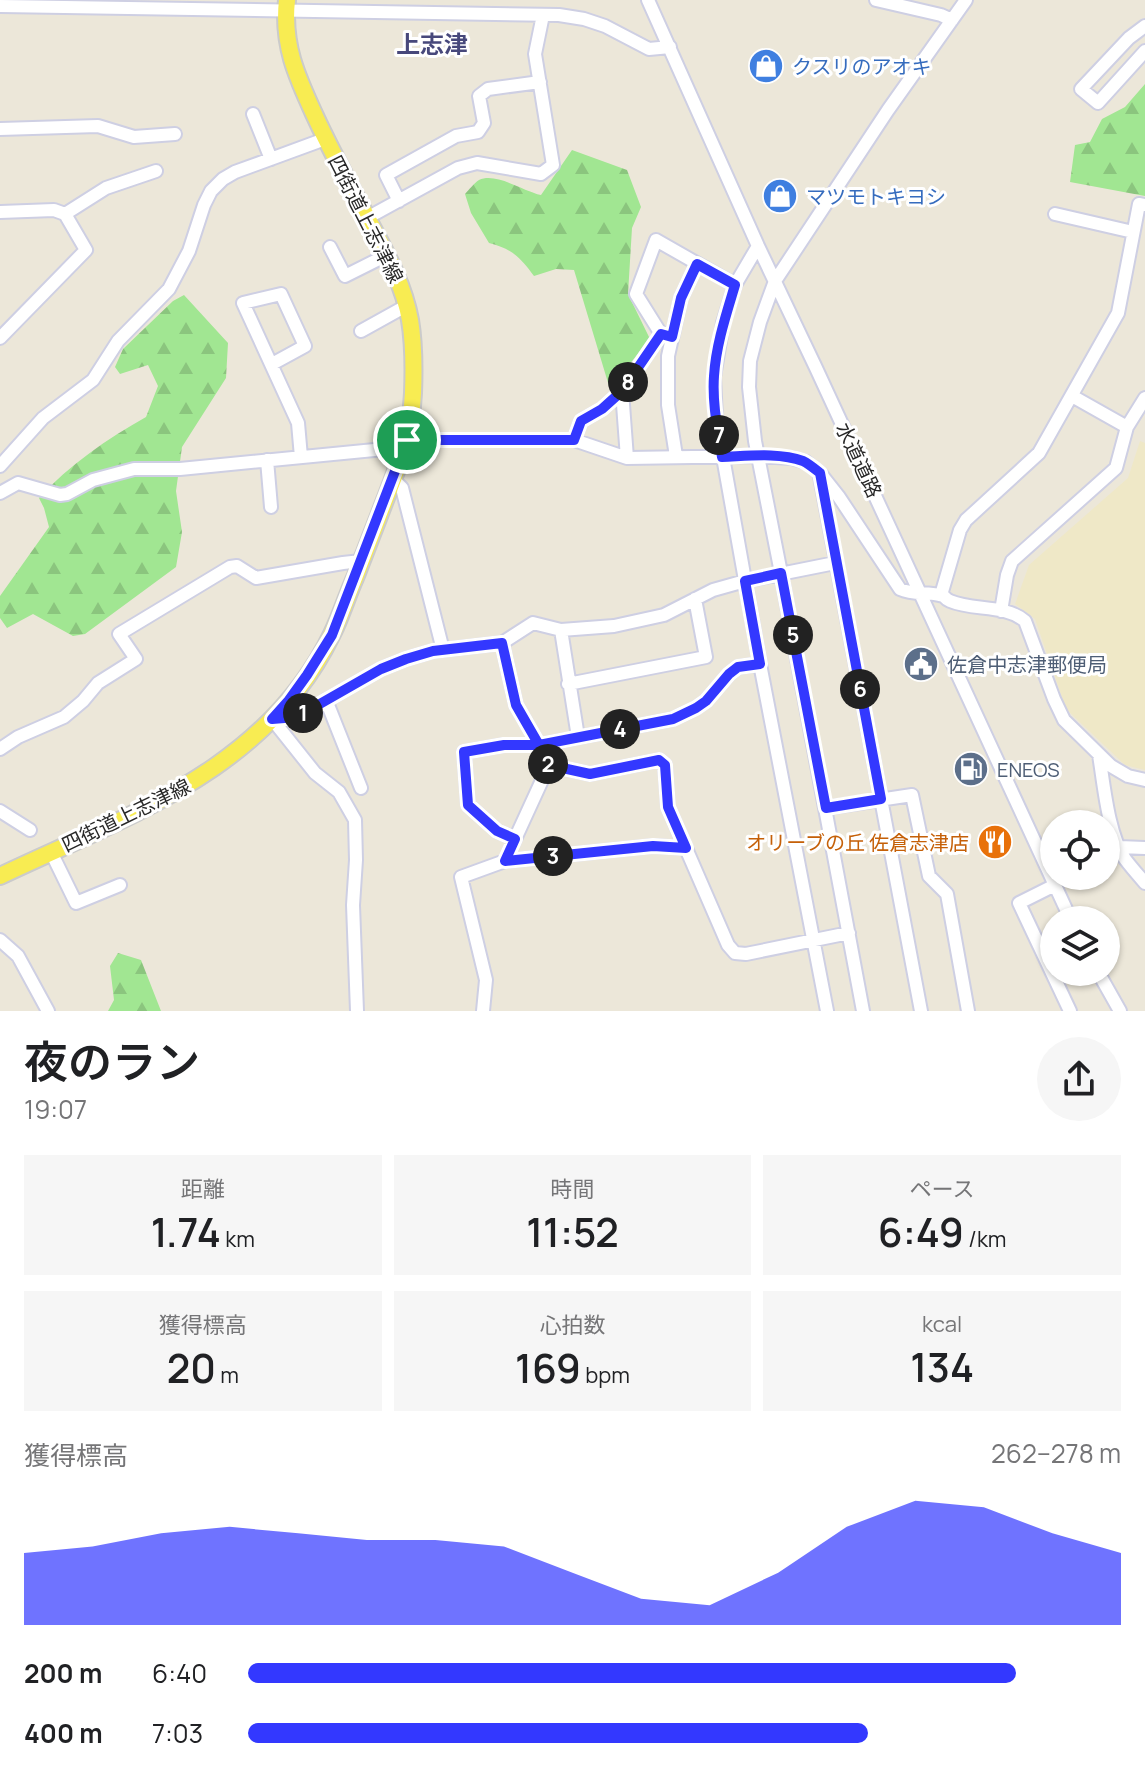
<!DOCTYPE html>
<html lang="ja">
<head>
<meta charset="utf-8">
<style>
  :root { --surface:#fff; --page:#f6f6f6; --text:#202124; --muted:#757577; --accent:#3338ff }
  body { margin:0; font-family:Manrope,"Noto Sans JP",sans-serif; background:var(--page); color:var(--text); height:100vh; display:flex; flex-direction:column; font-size:30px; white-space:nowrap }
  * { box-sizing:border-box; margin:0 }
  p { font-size:26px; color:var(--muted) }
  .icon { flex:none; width:44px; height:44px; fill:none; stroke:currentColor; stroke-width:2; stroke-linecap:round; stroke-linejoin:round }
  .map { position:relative; height:1011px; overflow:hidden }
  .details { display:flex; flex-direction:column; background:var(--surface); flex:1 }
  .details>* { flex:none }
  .buttons { position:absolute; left:1040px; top:810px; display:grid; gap:16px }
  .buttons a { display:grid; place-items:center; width:80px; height:80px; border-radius:50%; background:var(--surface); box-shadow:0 2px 6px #0004; font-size:40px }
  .pin { position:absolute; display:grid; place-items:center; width:68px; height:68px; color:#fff; margin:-34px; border:4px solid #fff; border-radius:50%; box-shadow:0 2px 8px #0007 }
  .km { position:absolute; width:40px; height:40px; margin:-20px; border-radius:50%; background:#222; color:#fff; font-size:22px; line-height:40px; text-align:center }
  .round { display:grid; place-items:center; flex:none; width:84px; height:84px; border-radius:42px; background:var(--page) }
  .overview { display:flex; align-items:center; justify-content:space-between; height:136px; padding:0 24px }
  h1 { font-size:44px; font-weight:600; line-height:60px }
  .stats { display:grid; grid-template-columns:repeat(3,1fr); gap:12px; height:136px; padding:8px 24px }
  .stats div { display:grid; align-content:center; border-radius:0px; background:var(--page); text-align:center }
  .stats b { font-size:40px; font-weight:600 }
  .stats small { font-size:22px; font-weight:400 }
  .stats p { font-size:22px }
  .chart { height:224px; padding:16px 24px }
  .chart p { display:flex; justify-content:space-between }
  .chart svg { width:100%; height:144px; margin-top:8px; fill:var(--accent); opacity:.7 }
  ul { padding:0 24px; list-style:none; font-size:26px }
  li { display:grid; grid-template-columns:128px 96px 1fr; align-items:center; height:60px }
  li i { height:20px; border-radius:10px; background:var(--accent) }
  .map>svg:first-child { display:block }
  .education { fill:#efe8c7 }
  .forest { fill:url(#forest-firs) }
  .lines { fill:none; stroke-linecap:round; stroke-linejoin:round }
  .minor-casing { stroke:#cecfe3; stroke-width:16 }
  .major-casing { stroke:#cbcbcb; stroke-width:20 }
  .minor { stroke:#fff; stroke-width:12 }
  .major { stroke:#f8ec52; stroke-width:16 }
  .route-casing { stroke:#fff; stroke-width:16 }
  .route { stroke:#3338ff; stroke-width:10 }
  .labels { text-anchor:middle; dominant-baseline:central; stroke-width:6; stroke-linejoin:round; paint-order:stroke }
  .shop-label { font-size:20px; fill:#366cbe; stroke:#fff; text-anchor:start }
  .street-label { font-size:20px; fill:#282828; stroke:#fff }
  .service-label { font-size:20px; fill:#4e5e75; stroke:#fff; text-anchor:start }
  .food-label { font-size:20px; fill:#c56008; stroke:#fff; text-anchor:end }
  .quarter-label { font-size:24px; font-weight:bold; fill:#47487b; stroke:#fff }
</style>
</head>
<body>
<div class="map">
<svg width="1145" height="1011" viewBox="0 0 1145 1011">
  <defs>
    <pattern id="forest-firs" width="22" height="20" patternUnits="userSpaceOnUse" patternTransform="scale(2)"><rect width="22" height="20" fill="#a1e692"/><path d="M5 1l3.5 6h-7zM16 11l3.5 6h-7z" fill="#8bc57e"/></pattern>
  </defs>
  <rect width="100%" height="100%" fill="#ece7d9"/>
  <path class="education" d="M1140,441L1145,443V770L1125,765L1066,709L1035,619L1015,604L1029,565L1128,478Z"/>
  <path class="forest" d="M1145,84V196L1070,182L1075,145L1090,142L1102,119L1125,107Z
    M572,150L627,170L641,207L632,228L628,294L650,339L615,382L609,386L574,270L556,269L534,276C520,257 512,249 489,243L471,213L465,194C469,190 474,183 479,180C496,172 523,191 541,195Z
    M184,295L228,343L226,378L182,447L176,491L182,532L176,567L85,634L73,636L33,614L7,628L0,618V596L49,527L44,508L39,498C69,465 107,439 146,417L158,386L148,365L120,374L115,367L123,349L173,301Z
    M118,953L141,960L161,1011H108L114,1000L110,966Z"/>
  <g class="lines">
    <g class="minor-casing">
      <path id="minor" d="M648,0L758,246L816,368L1071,920
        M876,0L941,15L952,20
        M0,6L559,15L584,19L605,26L649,49L670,47
        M1145,26L1129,38L1081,89L1098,103L1145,51
        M253,114L271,159
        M0,129L98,126L134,137L175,134
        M399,201L386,175L456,136L478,132L484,123L479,96L488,89L540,82
        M0,212L54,210L65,214L106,188L156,171
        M1055,214L1133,232
        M367,218L458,168L477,163L541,174L553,165L535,54L543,15
        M758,246L735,285L723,323L714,377L716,418L760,664L827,1011
        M330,247L345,276L387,255
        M361,331L406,306
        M672,337L661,334L636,294L656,240L735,285
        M0,338L86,250L65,214
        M272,364L305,346L281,294L243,303L298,423L301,457
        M622,391L627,458
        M1072,396L1127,427
        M407,440H574L627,458L758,456L792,458L806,462L820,473L839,497L900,589C913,595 926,592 939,595C947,596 943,598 950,601C973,611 1005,604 1025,621L1054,699L1064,720L1111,766L1128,776L1145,780
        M574,440L581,421L602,409L622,391L661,334
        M676,456L668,405V356L681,298L697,264
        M267,460L271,507
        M0,466L43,418L93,380L118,341L169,289L189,251L204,205L211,191L223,179L235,172L325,139
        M820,476L921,1011
        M393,479L402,488L443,650
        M0,493L18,483L60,495L67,494L93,480L134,469H180L405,447
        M941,595L960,530L966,520L1039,453L1118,313L1139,204L1145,205
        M1001,611L1007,575L1012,561L1116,468L1127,427L1145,398
        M561,630L578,737
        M502,643L516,705L539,745L549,765L590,774L659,760L665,765L668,807L728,945L735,953L746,954L849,933
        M568,684L706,657L695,599
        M326,700L361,788
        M272,719L297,717L381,669L406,659L433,651L502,643L533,623L561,630L614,626L664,615L713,590L745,581L835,563
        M272,719L315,773L339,792L355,820L356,860L353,905L357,1011
        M0,749L18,737L64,717L83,701L98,683L136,659L119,634L230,567L237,566L256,578L343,563L361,561
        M1099,755C1104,785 1108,834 1125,859C1131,867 1138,875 1145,883
        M826,808L912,795L929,876L947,894L968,1011
        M0,811L30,830
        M515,839L497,831L468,805L464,752L504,745H539L673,719L696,708L706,701L729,674L738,667L760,664
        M1119,847L1145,848
        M51,852L76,903L120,885
        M505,861L549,765
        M1055,885L1019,903L1070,1011
        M0,940L18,956L48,1011
        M1098,972L1120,1011
        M483,1011L486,980L461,877L505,861L653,846L686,848
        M863,1011L781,573L755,441L749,387L750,361L760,322L775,281L888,110L966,0"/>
    </g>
    <g class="major-casing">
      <path id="major" d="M0,876C126,816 267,770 332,634C341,616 347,596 355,578C372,534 389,491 405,447C410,429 412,411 413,393C414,368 414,344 410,320C404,286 387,255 371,225C352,189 332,153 315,116C297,77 282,45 287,0"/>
    </g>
    <use href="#minor" class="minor"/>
    <use href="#major" class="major"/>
  </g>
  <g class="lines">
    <g class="route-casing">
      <path id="route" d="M407,440L332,635L307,675L289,700L272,719L297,717L381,669L406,659L433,651L502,643L516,705L539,745L549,765L590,774L659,760L665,765L668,807L686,848L653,846L505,861L515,839L497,831L468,805L464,752L504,745H539L673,719L696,708L706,701L729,674L738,667L760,664L745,581L781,573L826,808L881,799L820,473C815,469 809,464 803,461C779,452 748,456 722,457C718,431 712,403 714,376C716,345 726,315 735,285L697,264L681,298L672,337L661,334L622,391L602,409L581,421L574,440H407"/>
    </g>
    <use href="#route" class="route"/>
  </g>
  <defs>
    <g id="shop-disc" transform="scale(1.8)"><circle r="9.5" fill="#3f7fe0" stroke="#fff"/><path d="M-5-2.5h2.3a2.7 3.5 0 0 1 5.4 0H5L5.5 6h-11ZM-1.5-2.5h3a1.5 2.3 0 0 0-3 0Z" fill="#fff"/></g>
    <g id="civic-disc" transform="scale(1.8)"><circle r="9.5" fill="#5c6f8a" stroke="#fff"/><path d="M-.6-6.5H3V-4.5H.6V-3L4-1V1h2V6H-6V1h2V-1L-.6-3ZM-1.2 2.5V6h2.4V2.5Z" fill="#fff"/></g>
    <g id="fuel-disc" transform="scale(1.8)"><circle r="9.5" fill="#5c6f8a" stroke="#fff"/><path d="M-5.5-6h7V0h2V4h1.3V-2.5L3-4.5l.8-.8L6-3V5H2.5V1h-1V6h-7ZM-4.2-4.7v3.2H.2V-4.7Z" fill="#fff"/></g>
    <g id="restaurant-disc" transform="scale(1.8)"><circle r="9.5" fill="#e8710a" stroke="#fff"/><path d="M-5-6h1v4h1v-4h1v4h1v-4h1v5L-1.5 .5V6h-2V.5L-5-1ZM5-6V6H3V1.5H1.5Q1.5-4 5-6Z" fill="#fff"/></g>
  </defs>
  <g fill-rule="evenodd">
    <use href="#shop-disc" x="766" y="66"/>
    <use href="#shop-disc" x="780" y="196"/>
    <use href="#civic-disc" x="921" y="664"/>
    <use href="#fuel-disc" x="971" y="769"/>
    <use href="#restaurant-disc" x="995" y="842"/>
  </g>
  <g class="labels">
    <g class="shop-label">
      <text x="792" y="66">クスリのアオキ</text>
      <text x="806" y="196">マツモトキヨシ</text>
    </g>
    <g class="street-label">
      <text transform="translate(366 219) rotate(63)">四街道上志津線</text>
      <text transform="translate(859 460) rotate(65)">水道道路</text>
      <text transform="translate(126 815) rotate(-26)">四街道上志津線</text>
    </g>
    <g class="service-label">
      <text x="947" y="664">佐倉中志津郵便局</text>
      <text x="997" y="769">ENEOS</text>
    </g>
    <g class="food-label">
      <text x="969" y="842">オリーブの丘 佐倉志津店</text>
    </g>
    <g class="quarter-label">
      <text x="432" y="43">上志津</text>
    </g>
  </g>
</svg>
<div class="buttons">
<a><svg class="icon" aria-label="locate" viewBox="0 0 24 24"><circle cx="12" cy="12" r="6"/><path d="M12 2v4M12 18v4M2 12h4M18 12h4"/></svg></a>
<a><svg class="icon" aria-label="layers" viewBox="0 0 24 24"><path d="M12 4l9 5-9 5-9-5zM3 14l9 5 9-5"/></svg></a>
</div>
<div class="pin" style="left:407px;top:440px;background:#1e9e55"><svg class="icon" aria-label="arrive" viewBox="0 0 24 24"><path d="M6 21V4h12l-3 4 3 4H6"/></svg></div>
<b class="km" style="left:303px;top:713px">1</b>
<b class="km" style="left:548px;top:764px">2</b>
<b class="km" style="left:553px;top:856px">3</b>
<b class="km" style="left:620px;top:729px">4</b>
<b class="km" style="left:793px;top:635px">5</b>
<b class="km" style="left:860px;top:689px">6</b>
<b class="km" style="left:719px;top:435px">7</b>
<b class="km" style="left:628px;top:382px">8</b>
</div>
<section class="details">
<div class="overview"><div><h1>夜のラン</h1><p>19:07</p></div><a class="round"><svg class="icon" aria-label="share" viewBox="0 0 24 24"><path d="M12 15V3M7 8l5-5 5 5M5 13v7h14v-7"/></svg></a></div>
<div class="stats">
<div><p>距離</p><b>1.74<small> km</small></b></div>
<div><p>時間</p><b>11:52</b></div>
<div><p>ペース</p><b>6:49<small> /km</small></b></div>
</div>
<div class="stats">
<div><p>獲得標高</p><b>20<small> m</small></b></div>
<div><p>心拍数</p><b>169<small> bpm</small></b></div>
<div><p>kcal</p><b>134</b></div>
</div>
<div class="chart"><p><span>獲得標高</span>262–278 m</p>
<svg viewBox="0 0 160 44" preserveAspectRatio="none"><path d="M0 44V22L10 20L20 16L30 14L40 16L50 18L60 18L70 20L80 28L90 36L100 38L110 28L120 14L130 6L140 8L150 16L160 22V44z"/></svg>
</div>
<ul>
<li><b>200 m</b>6:40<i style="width:88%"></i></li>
<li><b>400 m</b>7:03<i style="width:71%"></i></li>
</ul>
</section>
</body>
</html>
